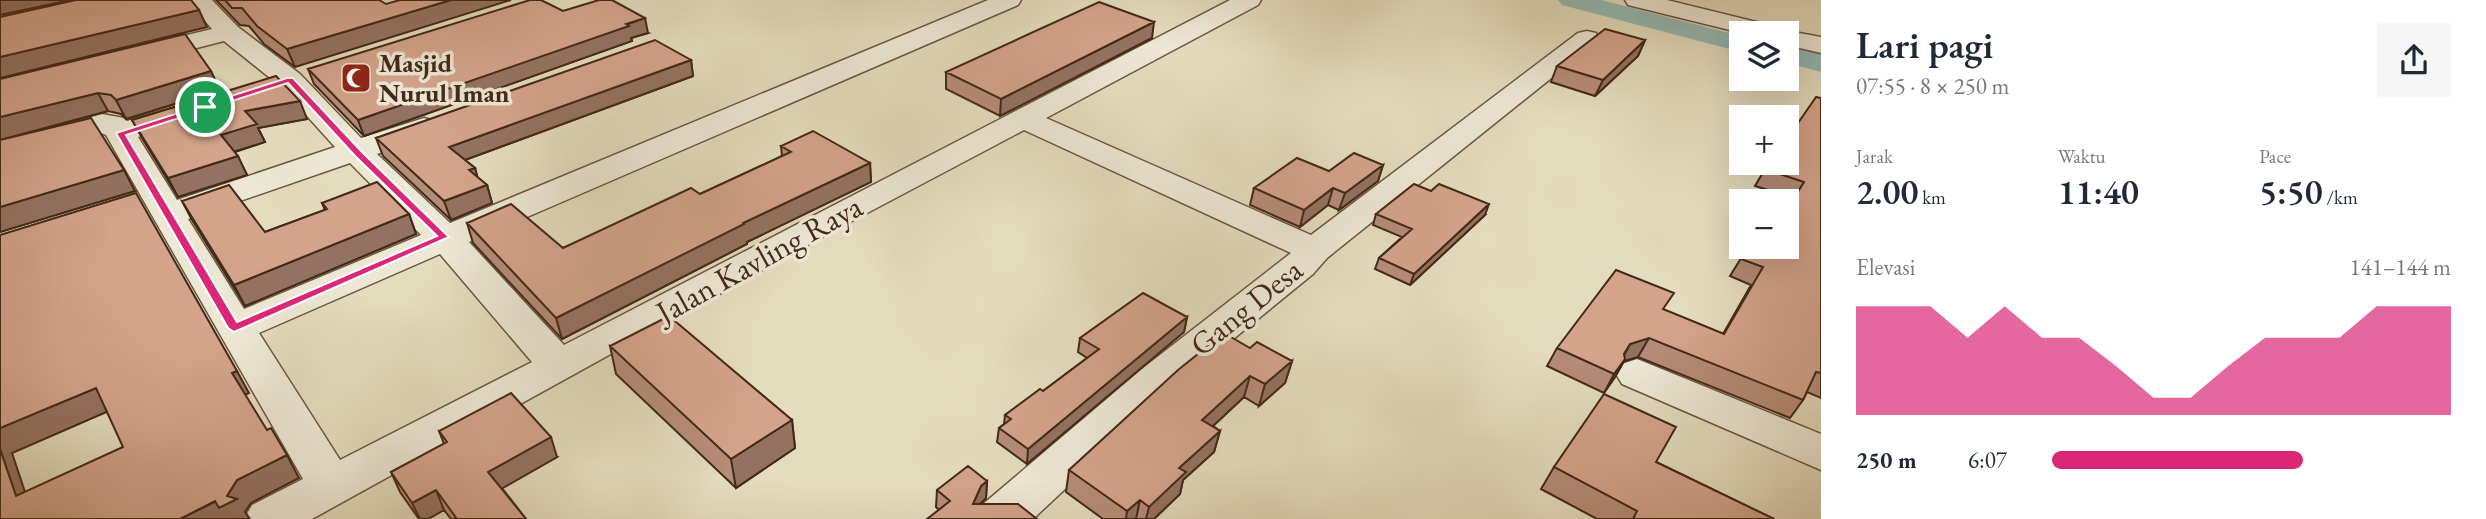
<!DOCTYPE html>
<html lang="id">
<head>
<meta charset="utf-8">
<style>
  :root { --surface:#fff; --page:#f6f6f7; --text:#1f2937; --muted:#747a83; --accent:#db2777 }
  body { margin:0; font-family:"EB Garamond",serif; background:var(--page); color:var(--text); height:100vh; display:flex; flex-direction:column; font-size:26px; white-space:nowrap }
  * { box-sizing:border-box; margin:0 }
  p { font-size:23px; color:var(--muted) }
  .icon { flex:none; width:38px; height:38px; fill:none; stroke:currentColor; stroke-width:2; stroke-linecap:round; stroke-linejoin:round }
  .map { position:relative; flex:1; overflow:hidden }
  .drawer { display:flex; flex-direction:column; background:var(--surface); width:665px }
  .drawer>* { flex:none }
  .buttons { position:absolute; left:1729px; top:21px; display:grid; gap:14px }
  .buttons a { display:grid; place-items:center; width:70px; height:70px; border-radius:0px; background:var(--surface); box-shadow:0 7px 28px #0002; font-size:35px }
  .pin { position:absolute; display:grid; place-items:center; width:60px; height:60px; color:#fff; margin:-30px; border:4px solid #fff; border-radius:50%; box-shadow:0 2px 7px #0007 }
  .round { display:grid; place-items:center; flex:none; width:74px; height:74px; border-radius:0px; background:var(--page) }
  .overview { display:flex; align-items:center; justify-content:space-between; height:119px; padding:0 35px }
  h1 { font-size:38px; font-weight:600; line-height:52px }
  .figures { display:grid; grid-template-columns:repeat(3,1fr); gap:10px; height:119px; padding:7px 35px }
  .figures div { display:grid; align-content:center }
  .figures b { font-size:35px; font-weight:600 }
  .figures small { font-size:19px; font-weight:400 }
  .figures p { font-size:19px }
  .chart { height:196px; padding:14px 35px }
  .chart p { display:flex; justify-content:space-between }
  .chart svg { width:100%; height:126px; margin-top:7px; fill:var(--accent); opacity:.7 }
  ul { padding:0 35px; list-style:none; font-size:23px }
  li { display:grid; grid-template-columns:112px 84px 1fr; align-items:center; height:52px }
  li i { height:18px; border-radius:9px; background:var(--accent) }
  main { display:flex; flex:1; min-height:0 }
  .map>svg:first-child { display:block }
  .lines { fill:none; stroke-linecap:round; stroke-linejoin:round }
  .canal { fill:#95bbb4; fill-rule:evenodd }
  .minor-casing { stroke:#6b5641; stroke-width:3 }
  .minor { fill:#ede8d5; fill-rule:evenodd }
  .wall { fill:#b58c78; stroke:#432917; stroke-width:2 }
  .shaded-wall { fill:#947261; stroke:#432917; stroke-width:2 }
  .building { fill:#d3a38b; stroke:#432917; stroke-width:2 }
  .route { fill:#db2777; stroke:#fff; stroke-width:2; fill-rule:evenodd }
  .labels { text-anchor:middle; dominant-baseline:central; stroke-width:7; stroke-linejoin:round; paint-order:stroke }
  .far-poi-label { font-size:26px; font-weight:bold; fill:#432917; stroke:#ede8d5; text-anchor:start }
  .street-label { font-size:32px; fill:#432917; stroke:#ede8d5 }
</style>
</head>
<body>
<main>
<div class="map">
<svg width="1821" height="519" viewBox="0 0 1821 519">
  <rect width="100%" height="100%" fill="#e4dcbe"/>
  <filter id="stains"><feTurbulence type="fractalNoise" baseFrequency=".00286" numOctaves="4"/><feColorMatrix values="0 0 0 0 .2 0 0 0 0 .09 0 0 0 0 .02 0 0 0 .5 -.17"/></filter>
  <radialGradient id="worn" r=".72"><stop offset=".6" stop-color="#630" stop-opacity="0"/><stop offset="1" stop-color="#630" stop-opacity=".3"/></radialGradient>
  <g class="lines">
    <path class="canal" d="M1558,0H1601L1741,36V52L1562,5Z
      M1787,47L1821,54V72L1787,63Z"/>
    <g class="minor-casing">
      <path id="minor" d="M187,0H212L238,27L300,74L361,138L424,118L435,121L439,127L435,133L377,154L450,223L988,0H1021L1018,5L469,242L564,345L1230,0H1261L1258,5L1046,118L1311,235L1578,33L1587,31L1596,33L1600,39L1327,258L1313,274L1172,389L1033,519H974L982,505L1142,369L1291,253L1024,130L835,230L312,519H244L252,505L303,479L106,135L91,129L87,123L91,117L102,114L124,118L127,121L183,105L194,108L198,114L194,120L138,137L177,200L335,147L280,86L224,41L142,62L133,60L129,54L133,48L212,29ZM350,163L421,235L244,309L188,219ZM440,254L532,362L340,460L259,333Z
        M1625,0H1667L1781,28L1783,30L1821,37V53L1787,45V33H1742L1628,5Z
        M1637,359L1821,434V470L1622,384L1616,374L1622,364Z"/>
    </g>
    <use href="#minor" class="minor"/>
  </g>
  <path class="wall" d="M216,0H379L295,67L264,44L249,26L240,25Z
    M563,11L648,33L631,38L632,41L364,136L314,84L308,69Z
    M1152,38L1000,116L946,89V72Z
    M1645,40L1638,56L1595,96L1551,82L1557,66Z
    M691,60L693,76L465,160L475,168L477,177L487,185L492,203L451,220L383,156L376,138Z
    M0,79L220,90L126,119L121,114L108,111L1,140L135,191L0,232Z
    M1821,98V398L1807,392L1803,400L1790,418L1638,357L1624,361L1615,377L1604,393L1547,366L1557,348L1664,310L1723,334L1751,285L1730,276L1748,247H1787L1793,198L1755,186L1765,169Z
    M307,119L258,128L265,142L235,152L247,175L178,197L142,138L132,120Z
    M781,146L870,163L871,182L747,242V244L562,339L473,243L467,223L563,248L700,194L782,156Z
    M1383,165L1378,181L1339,210L1328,205L1300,227L1250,205L1254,188L1329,171Z
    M182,201L265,232L325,210L322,203L409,214L416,234L245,306L192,220Z
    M1376,214L1485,215L1410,285L1375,269L1379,258L1402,237L1373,225Z
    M1187,317L1184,332L1027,464L997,442L999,428L1004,424L1005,415L1043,391L1087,358L1078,352L1080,338Z
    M610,346L792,420L795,448L736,488L616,374Z
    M1250,348L1292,361L1285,383L1259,406L1244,397L1213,426L1220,431L1214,452L1183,480L1180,494L1154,519H1103L1066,492L1069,470Z
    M439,431L557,457L502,488L526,519H451L444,510L428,519H419L400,492L391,472L444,444Z
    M1656,462L1774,519H1597L1541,489L1554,467Z
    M987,481L986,498L980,504L939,510L936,507L937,490Z"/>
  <path class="shaded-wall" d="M0,0H71L0,15Z
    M451,0H511L295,67L287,49Z
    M199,10L207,27L0,78V57Z
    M645,18L648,33L631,38L632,41L364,136L358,120Z
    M1154,22L1152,38L1000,116L1001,99Z
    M1645,40L1638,56L1595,96L1603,80Z
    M691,60L693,76L454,164L449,147Z
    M211,71L220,90L126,119L116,100Z
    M98,93L108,111L0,140V117Z
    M300,101L307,119L258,128L265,142L230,153L221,135L245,111Z
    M238,156L247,175L178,197L168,178Z
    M870,163L871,182L747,242V244L562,339L556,318L743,223Z
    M1383,165L1378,181L1339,210L1345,193Z
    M475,168L480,186L469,170Z
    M124,170L135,191L0,232V207Z
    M487,185L492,203L451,220L444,201Z
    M1333,188L1328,205L1300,227L1304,210Z
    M1489,204L1485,215L1410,285L1414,274Z
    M409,214L416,234L245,306L234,285Z
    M1187,317L1184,332L1027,464L1028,449Z
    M1649,338L1638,357L1624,361L1615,377L1604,393L1630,344Z
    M1292,361L1285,383L1259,406L1265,384Z
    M237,371L249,393L245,395L232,373Z
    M1250,376L1244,397L1197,441L1202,420Z
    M96,388L111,410L12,453L34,519L16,496L0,449V428Z
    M792,420L795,448L736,488L731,459Z
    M1220,431L1214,452L1183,480L1180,494L1154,519H1146L1149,507L1179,468Z
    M551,437L557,457L496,492L488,472Z
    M287,455L299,478L251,503L245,512L250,519H180L227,496L237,480Z
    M987,481L986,498L980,504H973L981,486Z
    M436,490L444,510L428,519H420L412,503Z
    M1140,500L1136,519H1126L1127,511Z"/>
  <path class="building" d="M76,0H191L199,10L0,57V17Z
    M225,0H379L386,4L400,0H451L287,49L257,26L242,8H232Z
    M530,0H541L563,11L599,0H612L645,18L626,24L629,26L358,120L308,69Z
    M1099,2L1154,22L1001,99L946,72Z
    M1605,29L1645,40L1603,80L1557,66Z
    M185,34L211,71L116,100L111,95L98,93L0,117V79Z
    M655,40L691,60L449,147L475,168L469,170L487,185L444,201L376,138Z
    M276,76L300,101L245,111L257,124L221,135L238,156L168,178L132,120Z
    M1816,97L1821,98V373L1816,372L1803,400L1649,338L1630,344L1624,354L1625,359L1614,374L1557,348L1616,270L1674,293L1663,309L1724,334L1763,267L1741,259L1748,247H1787V209L1804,182L1765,169L1770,163H1787V139Z
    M91,118L124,170L0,207V140Z
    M813,131L870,163L743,223L744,224L556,318L467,223L511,204L563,248L691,188L700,194L791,152L781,146Z
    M1354,153L1383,165L1345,193L1333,188L1304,210L1254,188L1297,158L1329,171Z
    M377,182L409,214L234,285L182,201L229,185L265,232L327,209L322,203Z
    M1414,184L1431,191L1439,184L1489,204L1414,274L1379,258L1412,229L1376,214Z
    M136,193L237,371L232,373L267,430L271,428L287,455L237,480L227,496L237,499L219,508L215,501L180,519H0V449L16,496L123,447L96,388L0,428V235Z
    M1143,293L1187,317L1028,449L999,428L1011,419L1005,415L1040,389L1043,391L1099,349L1080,338Z
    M669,316L792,420L731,459L610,346Z
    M1224,333L1250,348L1257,342L1292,361L1265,384L1250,376L1202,420L1220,431L1179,468L1186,472L1149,507L1140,500L1127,511L1069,470L1178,370Z
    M511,393L551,437L488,472L526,519H457L436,490L412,503L391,472L447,442L439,431Z
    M1604,394L1676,427L1656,462L1774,519H1633L1637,511L1554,467Z
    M968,466L987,481L981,486L973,504H1018L1037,519H927L950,501L937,490Z"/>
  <path class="route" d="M287,78H293L362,152L449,237L234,332L228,328L116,133ZM288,83L355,156L437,236L237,322L126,135Z"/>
  <defs>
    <g id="mosque-square" transform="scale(1.575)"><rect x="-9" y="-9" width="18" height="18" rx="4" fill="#8f2418" stroke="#ede8d5"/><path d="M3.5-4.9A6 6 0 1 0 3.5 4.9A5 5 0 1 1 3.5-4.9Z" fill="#fff"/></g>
  </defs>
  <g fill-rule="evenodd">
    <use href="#mosque-square" x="356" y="78"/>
  </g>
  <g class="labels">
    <g class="far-poi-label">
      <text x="379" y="63">Masjid<tspan x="379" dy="30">Nurul Iman</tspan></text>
    </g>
    <g class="street-label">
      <text transform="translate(759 259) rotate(-29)">Jalan Kavling Raya</text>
      <text transform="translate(1246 307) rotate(-39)">Gang Desa</text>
    </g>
  </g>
  <rect width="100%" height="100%" filter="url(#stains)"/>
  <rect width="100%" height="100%" fill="url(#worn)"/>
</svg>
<div class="buttons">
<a><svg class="icon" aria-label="layers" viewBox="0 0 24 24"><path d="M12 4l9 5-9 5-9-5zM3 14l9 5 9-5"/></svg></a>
<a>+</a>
<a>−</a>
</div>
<div class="pin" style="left:205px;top:107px;background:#1e9e55"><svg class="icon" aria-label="arrive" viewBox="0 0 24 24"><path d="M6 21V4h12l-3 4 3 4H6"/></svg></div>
</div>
<section class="drawer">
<div class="overview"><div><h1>Lari pagi</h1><p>07:55 · 8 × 250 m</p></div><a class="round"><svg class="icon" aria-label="share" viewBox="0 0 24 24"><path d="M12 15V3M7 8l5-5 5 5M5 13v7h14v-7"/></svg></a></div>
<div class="figures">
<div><p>Jarak</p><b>2.00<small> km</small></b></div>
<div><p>Waktu</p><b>11:40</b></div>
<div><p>Pace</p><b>5:50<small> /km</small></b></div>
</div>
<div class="chart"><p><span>Elevasi</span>141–144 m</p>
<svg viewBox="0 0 160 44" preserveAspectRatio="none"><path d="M0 44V6L10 6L20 6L30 17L40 6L50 17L60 17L70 27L80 38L90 38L100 27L110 17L120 17L130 17L140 6L150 6L160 6V44z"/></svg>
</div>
<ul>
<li><b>250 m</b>6:07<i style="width:63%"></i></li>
</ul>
</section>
</main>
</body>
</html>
